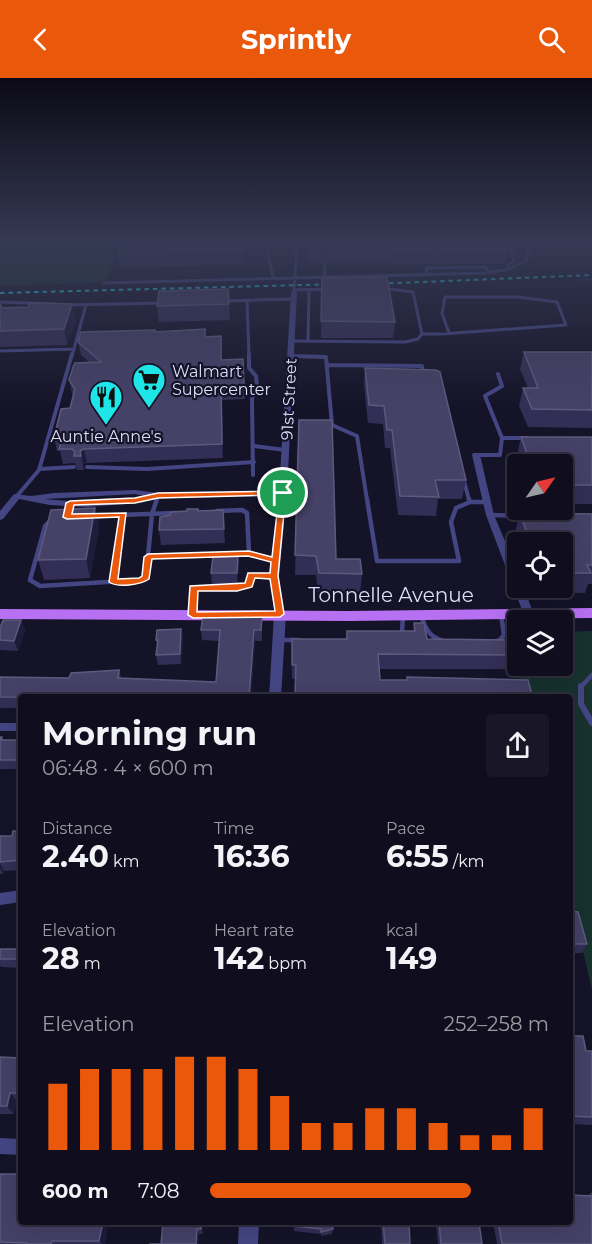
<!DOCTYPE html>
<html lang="en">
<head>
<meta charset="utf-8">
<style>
  :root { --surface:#100e1e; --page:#191727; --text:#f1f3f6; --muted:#9c9ca4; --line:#302e3c; --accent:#ea580c }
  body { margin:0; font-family:Montserrat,sans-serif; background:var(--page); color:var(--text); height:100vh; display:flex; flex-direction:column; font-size:22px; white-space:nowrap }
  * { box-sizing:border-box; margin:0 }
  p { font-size:20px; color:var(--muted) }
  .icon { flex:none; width:33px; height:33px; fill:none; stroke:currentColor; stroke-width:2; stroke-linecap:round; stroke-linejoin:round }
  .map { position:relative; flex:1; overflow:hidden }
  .details { position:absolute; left:18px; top:616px; width:555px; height:531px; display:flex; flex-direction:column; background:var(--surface); border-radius:6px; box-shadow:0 6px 24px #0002,0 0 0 2px var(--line) }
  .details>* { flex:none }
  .needle { width:39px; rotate:56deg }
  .tools { position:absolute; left:507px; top:376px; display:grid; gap:12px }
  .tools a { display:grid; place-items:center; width:66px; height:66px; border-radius:6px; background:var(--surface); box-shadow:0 6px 24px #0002,0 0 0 2px var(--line); font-size:30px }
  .pin { position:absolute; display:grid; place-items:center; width:51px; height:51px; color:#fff; margin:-26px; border:3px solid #fff; border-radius:50%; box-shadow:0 2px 6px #0007 }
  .round { display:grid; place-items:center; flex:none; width:63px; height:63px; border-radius:6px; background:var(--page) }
  .summary { display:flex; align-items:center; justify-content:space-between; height:102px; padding:0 24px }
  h1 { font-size:33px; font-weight:700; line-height:45px }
  .figures { display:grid; grid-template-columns:repeat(3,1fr); gap:9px; height:102px; padding:6px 24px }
  .figures div { display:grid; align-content:center }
  .figures b { font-size:30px; font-weight:700 }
  .figures small { font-size:16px; font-weight:400 }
  .figures p { font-size:16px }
  .chart { height:168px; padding:12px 24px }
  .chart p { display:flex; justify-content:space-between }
  .chart svg { width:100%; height:108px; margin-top:6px; stroke:var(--accent); stroke-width:6 }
  ul { padding:0 24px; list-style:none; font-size:20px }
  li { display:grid; grid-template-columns:96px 72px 1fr; align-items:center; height:45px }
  li i { height:15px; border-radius:8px; background:var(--accent) }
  header { display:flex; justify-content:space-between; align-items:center; height:78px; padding:0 24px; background:var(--accent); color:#fff; font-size:27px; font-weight:700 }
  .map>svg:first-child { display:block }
  .green { fill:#17322f }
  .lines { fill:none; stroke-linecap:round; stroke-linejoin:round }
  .stream { stroke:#152e4b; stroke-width:2 }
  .service-far3 { stroke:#434683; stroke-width:3 }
  .service-far2 { stroke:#434683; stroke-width:4 }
  .service-far1 { stroke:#434683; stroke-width:4.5 }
  .service { stroke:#434683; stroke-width:6 }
  .minor { fill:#434683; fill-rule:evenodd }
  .tertiary { fill:#434683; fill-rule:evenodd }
  .primary { fill:#b670f1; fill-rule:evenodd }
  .rail { stroke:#1de5e8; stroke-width:2; stroke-dasharray:4.5 4; stroke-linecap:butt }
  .wall { fill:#332e55 }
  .shaded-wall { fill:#1f1b3b }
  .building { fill:#454167; stroke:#5e5a7e; stroke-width:1.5 }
  .route { fill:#ea580c; stroke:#fff; stroke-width:1.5; fill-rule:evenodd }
  .labels { text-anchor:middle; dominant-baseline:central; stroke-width:4.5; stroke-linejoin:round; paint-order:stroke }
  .far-poi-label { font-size:16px; fill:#dfdefc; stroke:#151328; text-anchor:start }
  .far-street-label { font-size:16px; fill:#dfdefc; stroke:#151328 }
  .street-label { font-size:20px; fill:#dfdefc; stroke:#151328 }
</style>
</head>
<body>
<header><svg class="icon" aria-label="back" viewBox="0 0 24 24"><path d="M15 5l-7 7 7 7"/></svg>Sprintly<svg class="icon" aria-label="search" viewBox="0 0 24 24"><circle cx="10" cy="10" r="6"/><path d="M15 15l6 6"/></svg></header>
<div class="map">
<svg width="592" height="1166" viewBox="0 0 592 1166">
  <rect width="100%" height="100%" fill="#151328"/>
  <path class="green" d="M0,166H119L106,203L90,205L0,208Z
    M592,553V912L570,818V620L523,619L508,555L518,588H562L563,554Z"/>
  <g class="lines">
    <path class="stream" d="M581,202L592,201"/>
    <path class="service-far3" d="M266,166L273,199
      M324,186L325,198
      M509,191L508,187L514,183L510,171L524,166
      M427,196L426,190L485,189L488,192
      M104,205L486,195L509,191L527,182L528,173L524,166
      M382,210L413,214L422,256H441L566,247L557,224L518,219H445L442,235L449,255
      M294,212L328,211
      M294,214L297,166
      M247,222L249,278
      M223,223L293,221
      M0,224L55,226
      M68,227L163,225
      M292,263L405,264L418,261L422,256
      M308,263L309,212
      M0,273L74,271
      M72,278L86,227"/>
    <path class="service-far2" d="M249,276V290L256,298L257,308L252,321L253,397
      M291,278L326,279L332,347L357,358L367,422
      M327,287L422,288L423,297
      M502,360H527
      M254,368L285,372
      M476,377H500L502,360L485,318L502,308L498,296
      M87,389L147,391L254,384
      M39,391L74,389
      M463,399L469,422
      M17,418L39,392L72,276
      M156,422L158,417"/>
    <path class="service-far1" d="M367,421L377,483H459L451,444L456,430L470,424L469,421
      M470,424H487
      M217,433L242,432L247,435L249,475
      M490,437L524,438
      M91,438L175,435
      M52,441L45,448L30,502L40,508L141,502L146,499L152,436L157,421
      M148,479L249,475L276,483
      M113,504L123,437
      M193,537V510H237L249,507L251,497L274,498
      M421,537C425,550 429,559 443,563
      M397,558L402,554L403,538
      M278,562H299
      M494,564L500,562L504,557L501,536
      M581,609L592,597"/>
    <path class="service" d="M581,608V626L592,645"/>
    <path class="minor" d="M294,212L297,214L287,415L279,498L285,536L283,538L280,539L275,536L269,498L279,418L154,419L150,421L126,426L87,429L50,427L19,421L3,441L0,442V433L14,416L31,418L54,415L135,412L158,415L279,413L291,214ZM135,416L144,418C112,424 78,425 45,421Z
      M473,375H479L480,377L494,437L518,494V510H524L534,537L532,539L529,540L524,537L486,437L472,377Z
      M0,645H21V653H0Z
      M21,812V824L0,827V815Z
      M0,1060L21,1061V1077L0,1076Z"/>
    <path class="tertiary" d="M280,532L286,536L281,620H269L274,536Z
      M239,1144H259L258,1166H238Z"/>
    <path class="primary" d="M592,530V540L350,543L0,541V531L350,533Z"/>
    <path class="rail" d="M372,206L592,197
      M0,215L339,206"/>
  </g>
  <path class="wall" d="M244,166L245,186L120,190L118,175Z
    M306,166L508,169L506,184L504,186L327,185L324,182L321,185L306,184Z
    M322,200L395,244L393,260H321Z
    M228,211L230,242L159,244L157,228Z
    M0,225L2,230L76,242L67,267L0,269Z
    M155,254L206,259L221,258L222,282L243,281L245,321L222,322L223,380L87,385L83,387L84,392H77L75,385L63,386L60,373H57L54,359L70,330L73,318L72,315L69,302L89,284L81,277L78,264Z
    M524,274H592V350L528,349L519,328L523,310H528L520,291Z
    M365,290L466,402L462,421H438L436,438L398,437L390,370H385L383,346L368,345L364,307Z
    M299,342L336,481L362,496L360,515H318L316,497H295Z
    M521,359H592V426H562V387H520L517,377Z
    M95,430L99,449L90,500L44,502L38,482Z
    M223,432L225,465L161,467L159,452L199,433Z
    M520,435L592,436V506H588L585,515L534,514L533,510H562V465H519L515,455Z
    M238,478L239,488L237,505L212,506L211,495Z
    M262,538V563H255L251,620H21V630H0V599L69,600L119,592L121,600L216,604L219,563L202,562L201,552Z
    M21,542L25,552L18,573L0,572V550Z
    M414,545L427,561L506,562L509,550H518V588H525L524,591H379L380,602H407V599L532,617L531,620H295L296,601H292V561H346L347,553H413Z
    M181,551L183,561L181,586L158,587L156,577L157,568L156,562Z
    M0,659H2L3,662H21V691H0Z
    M21,753V792L4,793L3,796H0V758H12Z
    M570,833L587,866L582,875H570Z
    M0,871H21V890L1,889L0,887Z
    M570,958L586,973H592V1047L570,1046Z
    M0,979L21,980V1024L17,1023L14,1036H0Z
    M0,1096L21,1144H108L105,1166H0Z
    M592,1114V1166H497L493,1144H570L588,1117Z
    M203,1144V1156H199L161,1166Z
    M294,1144L333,1151L332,1156L321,1158V1156L294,1153Z
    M381,1144H409L410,1166H382Z
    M436,1144H479L482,1166H438Z"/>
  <path class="shaded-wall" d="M325,168L324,182L321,185V170Z
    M508,169L506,184L504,186L507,172Z
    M72,226L76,242L67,267L64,251Z
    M221,308L222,322L223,380L222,366Z
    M84,371L87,385L83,387L84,392L80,373Z
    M95,430L99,449L90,500L86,481Z
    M238,478L239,488L237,505V495Z
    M21,542L25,552L18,573L14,563Z
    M181,551L183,561L181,586L180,576Z
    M254,552L255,563L251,620H249Z
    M0,785L4,793L3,796L0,789Z
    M10,1015L17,1023L14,1036L7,1028Z
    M103,1144H108L105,1166H102L99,1163Z
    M201,1144H203V1156L201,1151Z
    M197,1151L199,1156V1166H196Z"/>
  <path class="building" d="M120,166H244V172L118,175Z
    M306,166H506L508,169L507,172L328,170L325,168L321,170H306Z
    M387,199L395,244L321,243L322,200Z
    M228,211L229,226L157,228L159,213Z
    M0,225L2,230L28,229L30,225L72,226L64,251L0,253Z
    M205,251V259L221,258V282L243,281L244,308H221L222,366L84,371L80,373L81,378H74L75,374L72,371H59L63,359H54L61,331L70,330L75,311L69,302L73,289L75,285L101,284L78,264L81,254L155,252V254Z
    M524,274H592V332L532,331L523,310H538Z
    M365,290L436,292L440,294L466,402H435L439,419L400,418L392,352H387L384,328L369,327Z
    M299,342H332L336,481H360L362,496L319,495L316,478L295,477Z
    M521,359H592V407H562V387H531Z
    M95,430L86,481L38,482L51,432Z
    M187,431H198V433L223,432L224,451L159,452L160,439L170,437L171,434L187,433Z
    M520,435L592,436V487H587L591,495H562V465H530Z
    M213,478H238L237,495H211Z
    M203,537L262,538L261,552H254L249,620H159V618H135V620L0,619V599L69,600L71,595L119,592L118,600L216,604L220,552H201Z
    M3,542H21L14,563L0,562V550Z
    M414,545H424L427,561L512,562L509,550H518V577L378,576L380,602H407V599L528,602L532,617L521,616L522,619H519V620H315L306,619V616H295L296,587H292V561H347V553H415Z
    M181,551L180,576L156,577L158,562H156L157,552Z
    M0,659H2L1,662H21V682H0Z
    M13,753H21V782L0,784V758H12Z
    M570,833L578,834L587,866H570Z
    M0,871H21V881H0Z
    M570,958H583L586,973H592V1039L570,1038Z
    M0,979L21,980V1015H10L7,1028H0Z
    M0,1096H21V1144H103L99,1163H52L51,1166H27V1165L0,1164Z
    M570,1117L592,1118V1166H502L498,1144H570Z
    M163,1144H201V1151H197L196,1166H149H161Z
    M294,1144H333V1151L321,1154V1151L294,1148Z
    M383,1144H409L410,1166H385Z
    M439,1144H479L482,1166H441Z"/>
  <linearGradient id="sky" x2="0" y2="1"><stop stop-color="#0c0a16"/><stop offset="0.5" stop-color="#353953"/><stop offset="1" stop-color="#353953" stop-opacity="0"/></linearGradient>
  <rect width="592" height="329" fill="url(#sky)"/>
  <path class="route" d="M286,413L278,498L284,536L280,539L193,540L188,537L190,508L245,505L248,495H270L271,484L248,478L152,481L149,501C140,507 118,510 109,504L119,439L67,441L63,439L66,425L70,423L135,420L158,415ZM279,417L272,479L249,473L148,476L144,479L142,498L139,500L118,501L126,435L72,436L74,427L135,425L158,420ZM255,500L270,501L275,533L197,534L198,513H237L252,509Z"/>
  <defs>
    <g id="supermarket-pin" transform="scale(1.725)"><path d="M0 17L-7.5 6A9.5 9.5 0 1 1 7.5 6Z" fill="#1de5e8" stroke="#151328"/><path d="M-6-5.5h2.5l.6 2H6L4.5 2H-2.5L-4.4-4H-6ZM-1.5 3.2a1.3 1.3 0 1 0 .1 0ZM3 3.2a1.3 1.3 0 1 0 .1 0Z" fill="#111"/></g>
    <g id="restaurant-pin" transform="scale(1.725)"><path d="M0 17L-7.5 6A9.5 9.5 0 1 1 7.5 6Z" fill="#1de5e8" stroke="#151328"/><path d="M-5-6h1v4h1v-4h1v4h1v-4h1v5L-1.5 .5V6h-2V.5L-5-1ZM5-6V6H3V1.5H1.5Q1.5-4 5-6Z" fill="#111"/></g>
  </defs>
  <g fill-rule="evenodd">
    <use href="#supermarket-pin" x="149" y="302"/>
    <use href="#restaurant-pin" x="106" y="319"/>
  </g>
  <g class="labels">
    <g class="far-poi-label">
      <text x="172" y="293">Walmart<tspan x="172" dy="18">Supercenter</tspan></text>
      <text x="106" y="358" text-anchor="middle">Auntie Anne's</text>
    </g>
    <g class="far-street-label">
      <text transform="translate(289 321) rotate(-87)">91st Street</text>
    </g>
    <g class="street-label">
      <text x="391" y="517">Tonnelle Avenue</text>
    </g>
  </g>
</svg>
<div class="tools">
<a><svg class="needle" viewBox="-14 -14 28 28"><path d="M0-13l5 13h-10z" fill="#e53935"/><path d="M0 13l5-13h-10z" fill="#9c9ca4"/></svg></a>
<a><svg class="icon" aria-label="locate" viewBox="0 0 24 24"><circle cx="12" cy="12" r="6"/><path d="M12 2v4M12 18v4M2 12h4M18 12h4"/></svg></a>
<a><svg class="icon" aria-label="layers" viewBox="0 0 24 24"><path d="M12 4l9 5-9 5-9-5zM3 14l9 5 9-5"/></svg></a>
</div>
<div class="pin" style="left:283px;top:415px;background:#1e9e55"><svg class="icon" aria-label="arrive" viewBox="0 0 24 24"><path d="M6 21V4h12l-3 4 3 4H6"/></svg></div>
<section class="details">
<div class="summary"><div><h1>Morning run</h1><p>06:48 · 4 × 600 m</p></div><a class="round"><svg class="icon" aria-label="share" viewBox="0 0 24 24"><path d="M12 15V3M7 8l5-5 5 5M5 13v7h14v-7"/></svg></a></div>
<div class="figures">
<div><p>Distance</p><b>2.40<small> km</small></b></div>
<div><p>Time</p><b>16:36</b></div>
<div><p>Pace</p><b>6:55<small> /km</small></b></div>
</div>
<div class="figures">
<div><p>Elevation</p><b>28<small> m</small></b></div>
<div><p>Heart rate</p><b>142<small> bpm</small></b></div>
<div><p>kcal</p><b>149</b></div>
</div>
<div class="chart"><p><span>Elevation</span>252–258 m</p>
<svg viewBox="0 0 160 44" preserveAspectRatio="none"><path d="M5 44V17M15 44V11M25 44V11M35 44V11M45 44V6M55 44V6M65 44V11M75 44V22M85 44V33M95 44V33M105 44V27M115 44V27M125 44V33M135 44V38M145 44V38M155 44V27"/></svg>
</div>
<ul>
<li><b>600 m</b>7:08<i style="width:77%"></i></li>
</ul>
</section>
</div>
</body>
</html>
